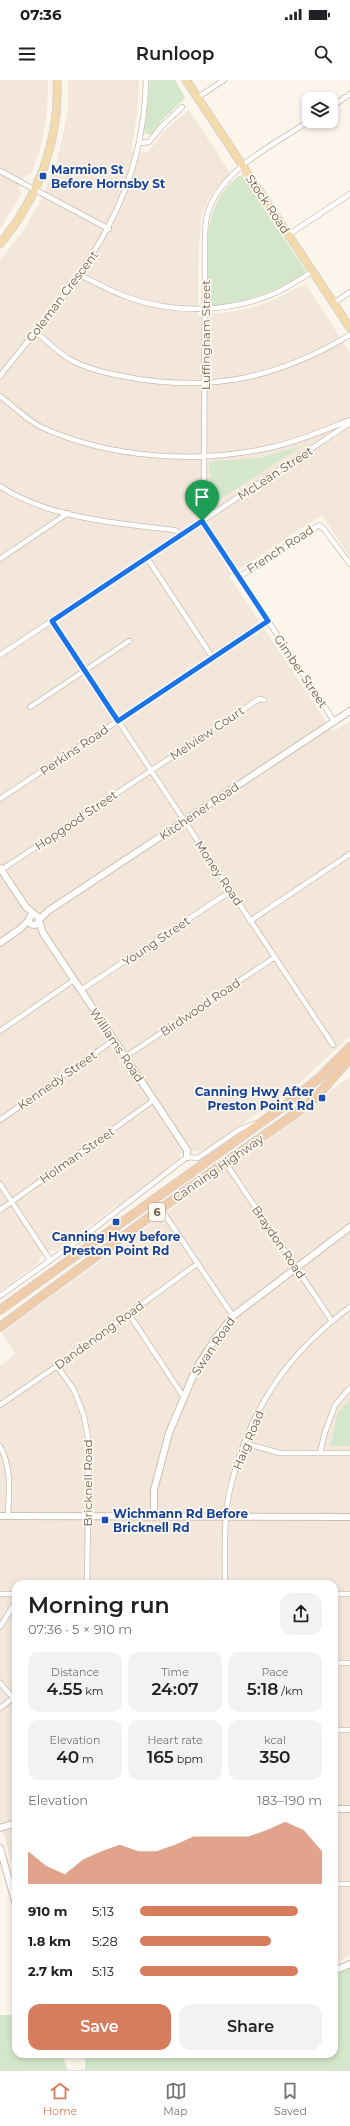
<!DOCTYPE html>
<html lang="en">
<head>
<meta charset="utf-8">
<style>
  :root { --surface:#fff; --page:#f2f2f2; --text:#202124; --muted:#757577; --line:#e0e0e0; --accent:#d77d5d }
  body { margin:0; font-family:Montserrat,sans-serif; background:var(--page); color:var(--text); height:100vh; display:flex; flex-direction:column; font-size:15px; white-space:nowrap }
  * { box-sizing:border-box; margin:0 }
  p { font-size:13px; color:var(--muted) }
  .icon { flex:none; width:22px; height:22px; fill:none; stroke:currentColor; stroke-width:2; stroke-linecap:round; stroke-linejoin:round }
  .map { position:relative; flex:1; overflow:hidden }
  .details { position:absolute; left:12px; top:1500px; width:326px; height:478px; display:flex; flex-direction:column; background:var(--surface); border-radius:12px; box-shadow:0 2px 6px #0003 }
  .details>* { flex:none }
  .fabs { position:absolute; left:302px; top:12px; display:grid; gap:8px }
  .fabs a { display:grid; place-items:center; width:36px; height:36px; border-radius:8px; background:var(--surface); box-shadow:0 2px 6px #0003; font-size:20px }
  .pin { position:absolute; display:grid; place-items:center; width:34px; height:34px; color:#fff; margin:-41px -17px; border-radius:50% 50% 50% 0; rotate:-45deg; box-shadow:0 0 4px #0007 }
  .pin .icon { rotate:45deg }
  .round { display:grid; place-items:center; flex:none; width:42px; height:42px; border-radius:12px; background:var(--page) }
  .head { display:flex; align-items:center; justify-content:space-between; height:68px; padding:0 16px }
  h1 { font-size:22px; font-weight:600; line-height:30px }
  .metrics { display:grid; grid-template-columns:repeat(3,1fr); gap:6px; height:68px; padding:4px 16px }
  .metrics div { display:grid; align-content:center; border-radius:10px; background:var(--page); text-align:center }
  .metrics b { font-size:17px; font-weight:600 }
  .metrics small { font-size:11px; font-weight:400 }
  .metrics p { font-size:11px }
  .chart { height:112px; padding:8px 16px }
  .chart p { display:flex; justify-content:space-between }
  .chart svg { width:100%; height:72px; margin-top:4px; fill:var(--accent); opacity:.7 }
  .primary-button { display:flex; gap:8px; margin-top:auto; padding:8px 16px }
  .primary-button a { flex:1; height:46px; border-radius:12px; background:var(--accent); color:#fff; font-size:16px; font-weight:600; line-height:46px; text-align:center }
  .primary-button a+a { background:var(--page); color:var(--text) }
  ul { padding:0 16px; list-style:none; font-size:13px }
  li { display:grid; grid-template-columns:64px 48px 1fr; align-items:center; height:30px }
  li i { height:10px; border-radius:5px; background:var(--accent) }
  .status { display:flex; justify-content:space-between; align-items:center; height:28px; padding:0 20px; background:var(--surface); direction:ltr }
  .status svg { height:11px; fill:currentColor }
  header { display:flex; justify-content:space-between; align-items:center; height:52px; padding:0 16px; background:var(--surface); font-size:18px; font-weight:600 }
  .dock { display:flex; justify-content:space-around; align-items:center; height:56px; border-top:1px solid var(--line); background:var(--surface); font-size:11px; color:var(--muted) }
  .dock a { display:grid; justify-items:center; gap:2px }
  .dock .on { color:var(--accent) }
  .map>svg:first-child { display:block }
  .residential { fill:#f2e7da }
  .green { fill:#d5e7ca }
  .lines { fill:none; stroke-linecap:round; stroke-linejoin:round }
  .minor-casing { stroke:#ccbeb1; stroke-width:6 }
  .tertiary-casing { stroke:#ccbeb1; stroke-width:8 }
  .primary-casing { stroke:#d8d2ce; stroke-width:9 }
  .trunk-casing { stroke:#d8d2ce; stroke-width:10 }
  .minor { stroke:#fff; stroke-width:4.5 }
  .tertiary { stroke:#fff; stroke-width:6 }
  .primary { stroke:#f2daab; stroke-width:7 }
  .trunk { stroke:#f0ccaa; stroke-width:8 }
  .route-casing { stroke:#fff; stroke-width:8 }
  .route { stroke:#1a73e8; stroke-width:5 }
  .transit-dot { fill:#1a4fb4; stroke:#fdf9f1; stroke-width:1.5 }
  .labels { text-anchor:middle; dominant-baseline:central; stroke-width:3.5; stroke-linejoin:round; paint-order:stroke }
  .shield { fill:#fdf9f1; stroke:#9c8c80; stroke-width:1 }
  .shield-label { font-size:11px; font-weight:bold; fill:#735e50 }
  .transit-label { font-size:12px; font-weight:bold; fill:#164399; stroke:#fdf9f1; text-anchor:start }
  .street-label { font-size:12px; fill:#735e50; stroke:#fdf9f1 }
</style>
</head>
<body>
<div class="status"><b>07:36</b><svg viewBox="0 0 49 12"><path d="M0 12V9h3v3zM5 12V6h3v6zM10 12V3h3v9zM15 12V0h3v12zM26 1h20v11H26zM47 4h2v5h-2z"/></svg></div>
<header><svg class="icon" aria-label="menu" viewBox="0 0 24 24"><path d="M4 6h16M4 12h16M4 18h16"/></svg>Runloop<svg class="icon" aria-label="search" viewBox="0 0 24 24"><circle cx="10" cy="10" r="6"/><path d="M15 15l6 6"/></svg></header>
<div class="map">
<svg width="350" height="1990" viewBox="0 0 350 1990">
  <rect width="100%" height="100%" fill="#fbf5eb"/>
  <path class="residential" d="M0,0H48L47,33L41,66L31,94L24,97L19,109L21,114L0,149Z
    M68,0H139L137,35L131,71L147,73L166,49L189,30L230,93L209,117L202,136L199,162L198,236L248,229L270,221L306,204L350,273V477L322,435L229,496L333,652L350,641V956L293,1009L201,1072L195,1071L180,1074L179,1079L128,1118L59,1168L56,1171L51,1170L40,1177L39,1183L0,1211V180L23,151L39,124L57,82L68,31Z
    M350,998V1875L334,1885V1504H16V1799L0,1741V1286L16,1274L2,1253L215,1097L312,1028L339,1004Z"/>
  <path class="green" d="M150,0H175L185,18L163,39L151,55L144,53Z
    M242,95L305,190V193C276,211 246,223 212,226L208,220C208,183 200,136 228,106C232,101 236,97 242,95Z
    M302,366L216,422L212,415L209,382L259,378Z
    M350,1320V1366H330L338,1333Z
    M350,1887V1990H85V1974H131L158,1977L181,1974H334V1895Z
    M0,1935H10L16,1938V1974H61L68,1990H0Z"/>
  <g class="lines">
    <g class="minor-casing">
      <path id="minor" d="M197,18L224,0
        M331,27L350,14
        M140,63L149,62L162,46L182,27
        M0,91L109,149
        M288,155L350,114
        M80,195C96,203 112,212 130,218C175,234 229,232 273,214C287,208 300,199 313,191
        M334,223L350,212
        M36,252C47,261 58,273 71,280C89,290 112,294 132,298C214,312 280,297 350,255
        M0,296C75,202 144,128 146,0
        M0,316C13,326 27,340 41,347C111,379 199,384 273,367C300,361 325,350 350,340
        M0,406C47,438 120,444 175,450L182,455
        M213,434L206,420L204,410L205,159C205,149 205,139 209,129C225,87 275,64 309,41
        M202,441L334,641
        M147,478L213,578
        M0,479L68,433
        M239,497L319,445L324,449L350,484
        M52,541L333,965
        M0,575L350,343
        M30,627L129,561
        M0,719L268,541
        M1,790L259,619L264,620
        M250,841L350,774
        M81,910L231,811
        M0,951L74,900
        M125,977L275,877
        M0,1040L114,960
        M225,1082L332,1241
        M0,1104L50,1180
        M161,1129L233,1236
        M0,1130L154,1020
        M87,1154L101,1175
        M0,1216L87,1154L187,1077L198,1078L240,1049L257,1043
        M129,1234L183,1316
        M57,1286L74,1310L84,1336L89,1363L87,1504
        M0,1325L57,1286L197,1184
        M244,1363L280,1373H350
        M0,1366C12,1388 9,1412 8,1436
        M320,1373L325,1352L335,1325L350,1308
        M225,1504C225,1482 224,1459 226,1437C227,1418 232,1399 238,1381C259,1315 295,1268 350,1227
        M0,1514H16
        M334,1514H350
        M0,1547L16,1521
        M334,1583H350
        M0,1603L16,1621
        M0,1628L13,1618
        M334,1650H350
        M334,1804H350"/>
    </g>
    <g class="tertiary-casing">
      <path id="tertiary" d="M0,788L26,827L35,835
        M29 840a5 5 0 1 1 10 0a5 5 0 1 1-10 0Z
        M39,840L48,831L350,631
        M39,841L43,853L187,1070V1077
        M0,863L20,849L29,840
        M0,1436L350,1437
        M154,1437V1410L169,1353L196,1289L215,1259L233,1236L350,1147
        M334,1729H350
        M0,1748L16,1743
        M0,1768L16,1825
        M334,1891L350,1884"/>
    </g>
    <g class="primary-casing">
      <path id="primary" d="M186,0L350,248
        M0,164C38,118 60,60 57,0"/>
    </g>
    <g class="trunk-casing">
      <path id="trunk" d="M0,1230L284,1026L318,999L350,967
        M0,1247L193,1105L303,1028L319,1014L350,978"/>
    </g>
    <use href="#minor" class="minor"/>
    <use href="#tertiary" class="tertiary"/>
    <use href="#primary" class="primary"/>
    <use href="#trunk" class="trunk"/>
  </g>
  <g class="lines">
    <g class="route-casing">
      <path id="route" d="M202,441L268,541L118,641L52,541Z"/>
    </g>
    <use href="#route" class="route"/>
  </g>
  <g class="transit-dot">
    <rect x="39" y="92" width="8" height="8" rx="2"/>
    <rect x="318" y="1014" width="8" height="8" rx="2"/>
    <rect x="112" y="1138" width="8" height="8" rx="2"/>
    <rect x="101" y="1436" width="8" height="8" rx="2"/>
  </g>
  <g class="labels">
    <rect class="shield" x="149" y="1123" width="16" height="18" rx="3"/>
    <g class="shield-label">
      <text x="157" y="1132">6</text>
    </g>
    <g class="transit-label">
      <text x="51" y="89">Marmion St<tspan x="51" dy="14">Before Hornsby St</tspan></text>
      <text x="314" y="1011" text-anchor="end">Canning Hwy After<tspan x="314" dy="14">Preston Point Rd</tspan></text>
      <text x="116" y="1156" text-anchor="middle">Canning Hwy before<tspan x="116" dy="14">Preston Point Rd</tspan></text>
      <text x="113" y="1433">Wichmann Rd Before<tspan x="113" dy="14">Bricknell Rd</tspan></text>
    </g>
    <g class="street-label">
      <text transform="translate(268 124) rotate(56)">Stock Road</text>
      <text transform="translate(62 216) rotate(-53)">Coleman Crescent</text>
      <text transform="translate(205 255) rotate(-90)">Luffingham Street</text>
      <text transform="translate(275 393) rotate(-33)">McLean Street</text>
      <text transform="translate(280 469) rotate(-33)">French Road</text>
      <text transform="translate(301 591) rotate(56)">Gimber Street</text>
      <text transform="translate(207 653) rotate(-34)">Melview Court</text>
      <text transform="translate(74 670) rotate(-34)">Perkins Road</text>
      <text transform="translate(199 731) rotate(-34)">Kitchener Road</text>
      <text transform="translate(76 740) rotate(-34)">Hopgood Street</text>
      <text transform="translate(219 793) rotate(56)">Money Road</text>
      <text transform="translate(156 861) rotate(-34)">Young Street</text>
      <text transform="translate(200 927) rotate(-34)">Birdwood Road</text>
      <text transform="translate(117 965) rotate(56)">Williams Road</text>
      <text transform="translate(57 1000) rotate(-35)">Kennedy Street</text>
      <text transform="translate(77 1075) rotate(-35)">Holman Street</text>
      <text transform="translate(218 1088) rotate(-35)">Canning Highway</text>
      <text transform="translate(279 1162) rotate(56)">Braydon Road</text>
      <text transform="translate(99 1255) rotate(-36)">Dandenong Road</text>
      <text transform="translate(213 1266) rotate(-56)">Swan Road</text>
      <text transform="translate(248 1360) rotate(-68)">Haig Road</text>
      <text transform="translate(87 1403) rotate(-90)">Bricknell Road</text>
    </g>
  </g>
</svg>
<div class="fabs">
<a><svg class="icon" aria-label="layers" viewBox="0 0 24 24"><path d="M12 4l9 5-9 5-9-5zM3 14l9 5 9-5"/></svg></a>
</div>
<div class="pin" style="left:202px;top:441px;background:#1e9e55"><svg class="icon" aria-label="arrive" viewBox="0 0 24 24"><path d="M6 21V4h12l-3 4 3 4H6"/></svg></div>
<section class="details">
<div class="head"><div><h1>Morning run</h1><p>07:36 · 5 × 910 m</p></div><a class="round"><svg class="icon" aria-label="share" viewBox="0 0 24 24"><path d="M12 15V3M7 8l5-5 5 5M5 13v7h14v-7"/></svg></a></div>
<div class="metrics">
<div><p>Distance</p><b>4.55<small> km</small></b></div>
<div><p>Time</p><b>24:07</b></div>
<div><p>Pace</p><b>5:18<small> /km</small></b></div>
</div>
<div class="metrics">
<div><p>Elevation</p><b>40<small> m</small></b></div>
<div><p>Heart rate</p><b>165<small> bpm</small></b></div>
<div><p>kcal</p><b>350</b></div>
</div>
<div class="chart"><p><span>Elevation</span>183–190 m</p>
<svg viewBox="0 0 160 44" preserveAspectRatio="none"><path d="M0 44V24L10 33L20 38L30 29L40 24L50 20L60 24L70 24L80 20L90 15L100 15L110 15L120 15L130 11L140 6L150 11L160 24V44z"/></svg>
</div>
<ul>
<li><b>910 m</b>5:13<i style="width:87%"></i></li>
<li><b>1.8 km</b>5:28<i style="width:72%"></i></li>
<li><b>2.7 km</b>5:13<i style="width:87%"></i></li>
</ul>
<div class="primary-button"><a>Save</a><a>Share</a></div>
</section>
</div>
<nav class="dock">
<a class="on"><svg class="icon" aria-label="home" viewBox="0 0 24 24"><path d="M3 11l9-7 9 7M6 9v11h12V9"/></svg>Home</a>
<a><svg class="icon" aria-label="map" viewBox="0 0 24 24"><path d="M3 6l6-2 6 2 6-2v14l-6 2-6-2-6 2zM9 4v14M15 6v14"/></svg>Map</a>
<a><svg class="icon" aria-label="saved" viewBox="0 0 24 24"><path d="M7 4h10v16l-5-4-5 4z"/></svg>Saved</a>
</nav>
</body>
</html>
